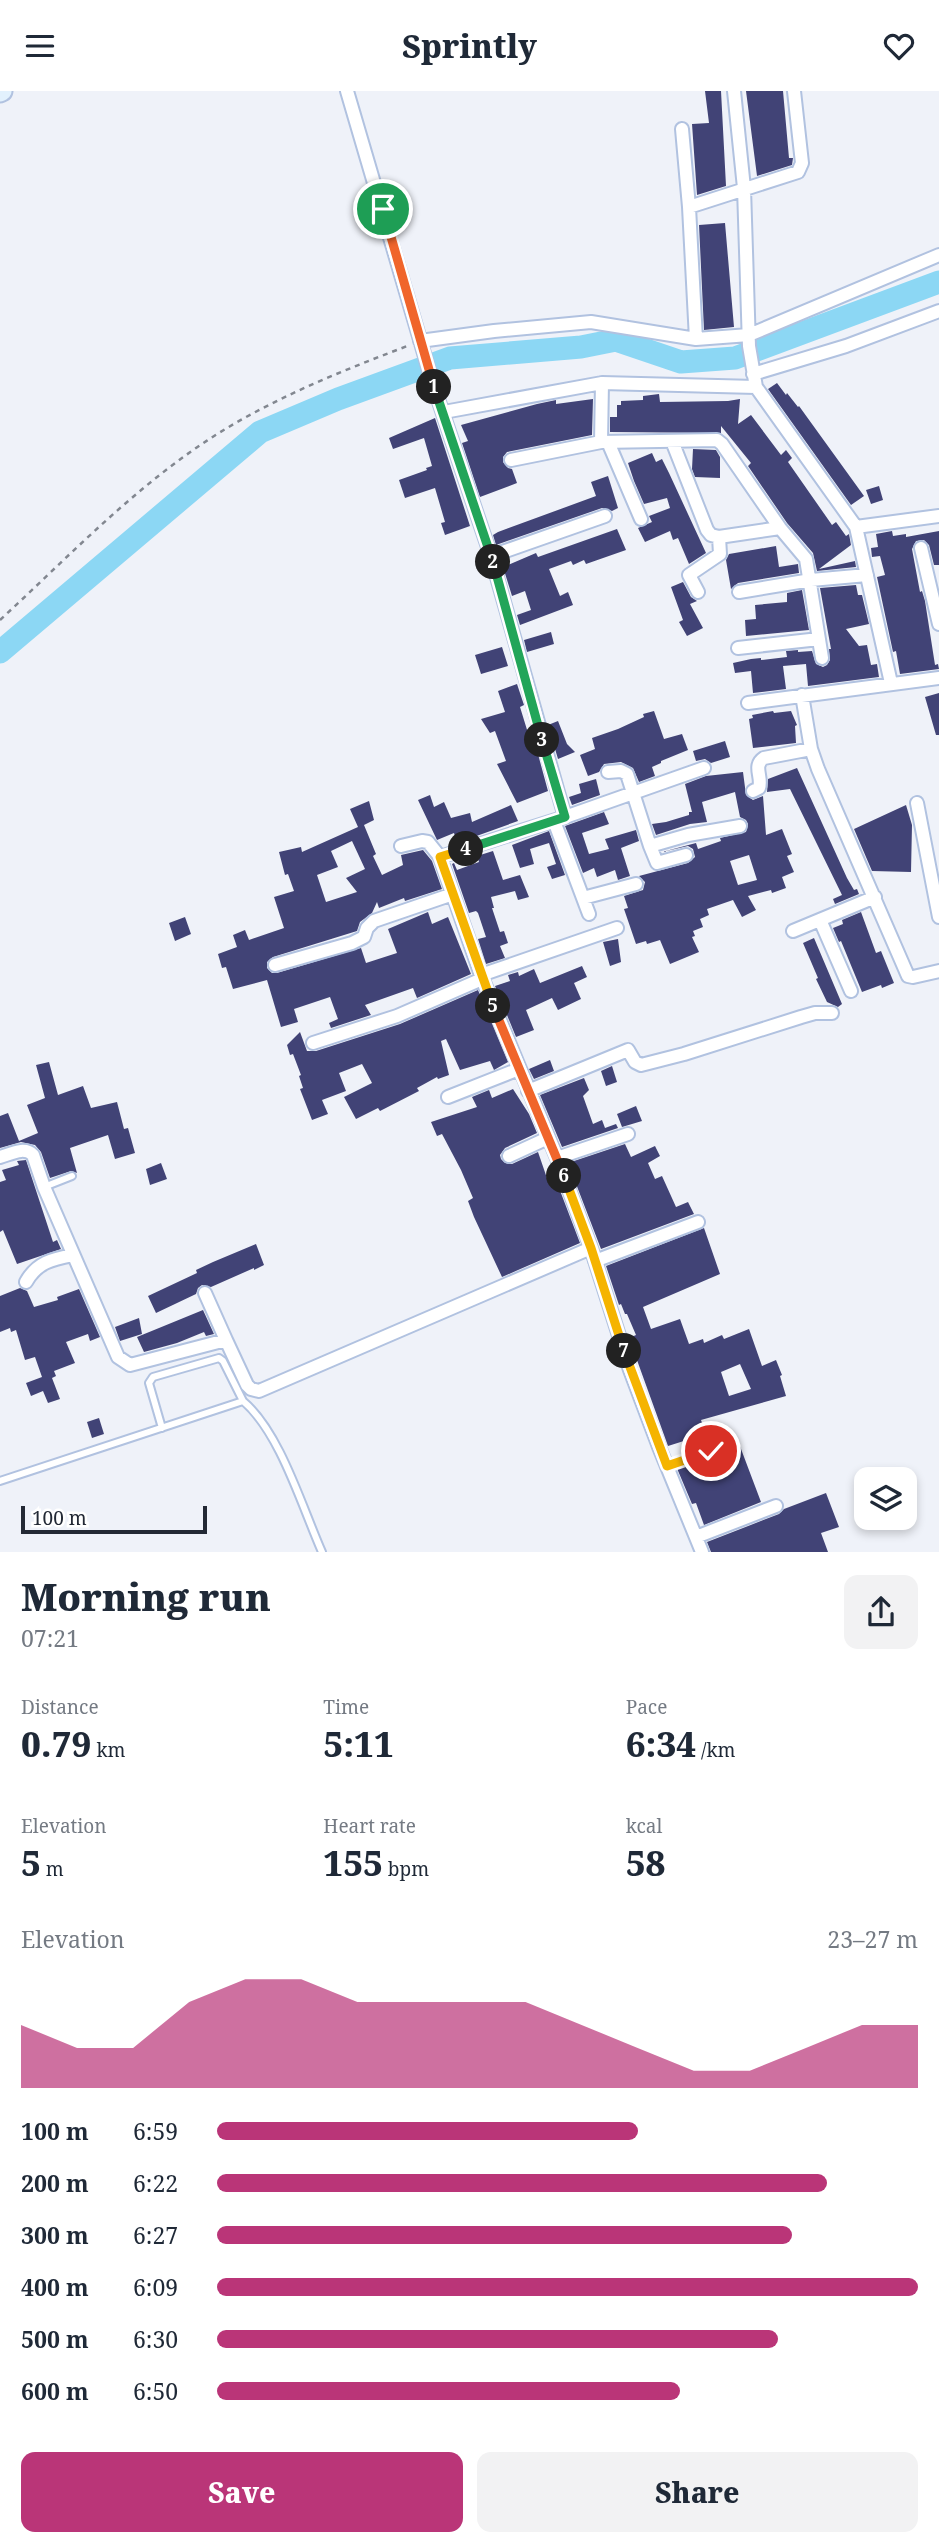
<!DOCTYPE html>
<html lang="en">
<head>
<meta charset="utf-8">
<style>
  :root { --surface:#fff; --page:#f2f2f3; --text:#1f2937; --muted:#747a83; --accent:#ba3578 }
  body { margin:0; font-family:"Noto Serif",serif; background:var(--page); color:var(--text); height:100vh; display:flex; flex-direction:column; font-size:26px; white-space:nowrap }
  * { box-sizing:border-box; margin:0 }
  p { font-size:23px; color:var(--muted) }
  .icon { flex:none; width:38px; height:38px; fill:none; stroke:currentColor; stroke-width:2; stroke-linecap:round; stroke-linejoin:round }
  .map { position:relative; height:1461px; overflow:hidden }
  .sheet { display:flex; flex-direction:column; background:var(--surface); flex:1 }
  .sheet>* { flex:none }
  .tools { position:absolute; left:854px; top:1376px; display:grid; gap:14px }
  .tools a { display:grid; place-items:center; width:63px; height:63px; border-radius:14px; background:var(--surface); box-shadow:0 4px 10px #0003; font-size:35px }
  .scale { position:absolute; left:21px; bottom:18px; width:186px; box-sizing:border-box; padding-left:7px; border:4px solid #232935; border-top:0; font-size:19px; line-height:24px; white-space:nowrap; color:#232935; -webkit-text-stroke:5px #fff; paint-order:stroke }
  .pin { position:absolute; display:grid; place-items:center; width:60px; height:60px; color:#fff; margin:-30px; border:4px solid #fff; border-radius:50%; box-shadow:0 2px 7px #0007 }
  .km { position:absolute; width:35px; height:35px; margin:-18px; border-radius:50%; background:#222; color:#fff; font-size:19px; line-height:35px; text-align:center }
  .round { display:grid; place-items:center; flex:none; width:74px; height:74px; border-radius:14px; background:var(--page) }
  .headline { display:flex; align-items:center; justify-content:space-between; height:119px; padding:0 21px }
  h1 { font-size:38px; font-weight:800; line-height:52px }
  .metrics { display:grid; grid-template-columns:repeat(3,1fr); gap:10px; height:119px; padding:7px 21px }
  .metrics div { display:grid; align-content:center }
  .metrics b { font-size:35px; font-weight:800 }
  .metrics small { font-size:19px; font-weight:400 }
  .metrics p { font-size:19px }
  .chart { height:196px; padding:14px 21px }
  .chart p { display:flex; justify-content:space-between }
  .chart svg { width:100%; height:126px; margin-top:7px; fill:var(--accent); opacity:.7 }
  .primary-button { display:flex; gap:14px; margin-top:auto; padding:14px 21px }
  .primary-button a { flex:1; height:80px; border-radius:14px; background:var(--accent); color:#fff; font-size:28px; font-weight:800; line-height:80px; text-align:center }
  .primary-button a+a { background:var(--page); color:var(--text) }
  ul { padding:0 21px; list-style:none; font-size:23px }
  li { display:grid; grid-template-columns:112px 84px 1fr; align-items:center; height:52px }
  li i { height:18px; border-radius:9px; background:var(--accent) }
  header { display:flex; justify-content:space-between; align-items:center; height:91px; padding:0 21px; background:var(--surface); font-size:32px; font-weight:800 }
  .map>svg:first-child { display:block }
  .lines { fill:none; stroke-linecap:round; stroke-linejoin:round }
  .river { stroke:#8cd7f4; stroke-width:23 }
  .building { fill:#414376; fill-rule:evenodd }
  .lane-casing { stroke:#b1c2e0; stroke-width:10 }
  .street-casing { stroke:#b1c2e0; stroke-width:16 }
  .secondary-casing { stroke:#b1c2e0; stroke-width:23 }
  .path { stroke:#828790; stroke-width:2.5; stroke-dasharray:5 5; stroke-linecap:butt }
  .lane { stroke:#fff; stroke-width:6 }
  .street { stroke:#fff; stroke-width:12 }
  .secondary { stroke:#e2f1fd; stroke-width:19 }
  .split-1-casing { stroke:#fff; stroke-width:14 }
  .split-2-casing { stroke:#fff; stroke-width:14 }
  .split-3-casing { stroke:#fff; stroke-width:14 }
  .split-4-casing { stroke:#fff; stroke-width:14 }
  .split-5-casing { stroke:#fff; stroke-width:14 }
  .split-6-casing { stroke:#fff; stroke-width:14 }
  .split-7-casing { stroke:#fff; stroke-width:14 }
  .split-8-casing { stroke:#fff; stroke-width:14 }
  .split-1 { stroke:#f0652b; stroke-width:9 }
  .split-2 { stroke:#22a559; stroke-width:9 }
  .split-3 { stroke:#22a559; stroke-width:9 }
  .split-4 { stroke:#22a559; stroke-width:9 }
  .split-5 { stroke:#f5b400; stroke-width:9 }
  .split-6 { stroke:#f0652b; stroke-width:9 }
  .split-7 { stroke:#f5b400; stroke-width:9 }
  .split-8 { stroke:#f5b400; stroke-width:9 }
</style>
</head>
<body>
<header><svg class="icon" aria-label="menu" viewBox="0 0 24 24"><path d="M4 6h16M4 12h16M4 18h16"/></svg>Sprintly<svg class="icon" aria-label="heart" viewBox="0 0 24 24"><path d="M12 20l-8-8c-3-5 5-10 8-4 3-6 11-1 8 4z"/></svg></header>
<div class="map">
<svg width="939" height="1461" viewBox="0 0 939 1461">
  <rect width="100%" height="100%" fill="#eff2f9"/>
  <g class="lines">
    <path class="river" d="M0,561L260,341L338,308L450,267L581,256L616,249L681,271L735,267L939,191"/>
  </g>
  <path class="building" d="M705,0H721L726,95L697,104L692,33L709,32Z
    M746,0H783L789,67H793L792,74L757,85Z
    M725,132L734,236L704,239L699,134Z
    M777,292L786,304L787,302L798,316L799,315L864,405L851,414L768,298Z
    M659,303L660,311L728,310L740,308L738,333L751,324L781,364L786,359L792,367L788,371L832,434L836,431L846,445L849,443L851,454L819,478L855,470L856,476L817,480L813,462L787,432L748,375L751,372L721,335V342L610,341V326H617V314H621V310L643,309V305Z
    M593,308L592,344L507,361L503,366V371L508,377L512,378L517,392L480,406L462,352L468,350L461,334L537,313L556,309V313Z
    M435,327L470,435L445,444L441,432L445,431L435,397L405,407L399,389L427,379L426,377L432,375L424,347L393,358L389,347Z
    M693,358L716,359L720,366V387L695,386L692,378Z
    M652,362L656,371L662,368L669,382L706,462L689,473L678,447L673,449L670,440L645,451L638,437L652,431L649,425L670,417L667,407L644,413L634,390L628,372Z
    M608,385L618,417L612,420L602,417L496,454L493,444L498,441L596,405L591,391Z
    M879,395L883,409L871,413L866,399Z
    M617,438L626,459L586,473L584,469L573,474L571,470L549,478L560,505L568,501L573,514L520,534L517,524L531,519L525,500L512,505L503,476L536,462L538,466Z
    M892,440L893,445L906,443V446L939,440V474H934L929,454L924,449L916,450L912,458L920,501L922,500L925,510L935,574L938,573L939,578L900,583L896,560L893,561L877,486L885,484L880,465L872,466L871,457L878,456L876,443Z
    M776,455L779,476L798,473L799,482L738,492L731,498L726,469L729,463Z
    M683,491L691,506L697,510L690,513L703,537L687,545L679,531L683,529L671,496Z
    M856,494L858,504H862L869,533L846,538L859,555L867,554L871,574L877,573L879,586L808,595L806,573L783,575L786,598L753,602L751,580L735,582L733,572L751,568L761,567V569L787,566L786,560L798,559V561L812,560L816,573L823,576L827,574L830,569L829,558H831L820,497Z
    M802,499L809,539L746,545L745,529L756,528L755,514L787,511V502Z
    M551,541L554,553L527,561L524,549Z
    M502,556L508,575L481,583L475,564Z
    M517,593L524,614L520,616L528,642L532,641L548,700L517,712L497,673L506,670L495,640L490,642L481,628L505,621L498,600Z
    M939,602V644H936L925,606Z
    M654,620L664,648L682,643L688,659L661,670V672L652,676L655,685L639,691L633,677L621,671L604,673L599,681L588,685L580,664L595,658L592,647L618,638L644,626L643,623Z
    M773,620L774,622L791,620L797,634L795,635L796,652L753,657L749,628L753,627L752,624Z
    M558,630L567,653L575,661L558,668L548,634Z
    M725,650L730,666L711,672L705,668L696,670L693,660Z
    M797,677L847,787L854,799L857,798L859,803L835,813L833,808L842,804L790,698L767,701L768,688Z
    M743,681L746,704L753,709L763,705L766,744L782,738L792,763L787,765L794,781L782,786L786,797L772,802L771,799L748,805L756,819L742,826L733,809L707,818L709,824L700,828L703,836L693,840L695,845L692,846L699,861L670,873L660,849L647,853L646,850L636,853L624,818L628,817L624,805L643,799L645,791L639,785L688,772L695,766L693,758L688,755L662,761L696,752L698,758L721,750L720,747L746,741L748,733L746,729L740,726L735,701L702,711L707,731L690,733L656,744L652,733L666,731L689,724V721H692L685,693L706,685ZM749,764L757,789L738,794L730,770Z
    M596,688L600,704L572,714L569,706L581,702L579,693Z
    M430,704L434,716L444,711L451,727L470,722L472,731L511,714L518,730L457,752L454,742L437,749L418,709Z
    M369,710L374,729L364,734L376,763L373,765L382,784L403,774L401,764L423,759L432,770L442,798L405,810L404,807L379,817L377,811L372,822L360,831L357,840L273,866L267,871V877L272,882H277L361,857L366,872L397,862L388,838L428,821L432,833L448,826L471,883L417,907L413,897L365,914L371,924L331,937L329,932L338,928L330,906L294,918L298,931L281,936L267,889L233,898L226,876L222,877L218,863L237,856L233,844L245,839L249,849L284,837L274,806L294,800L288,783L285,784L279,761L301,756L302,761L358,736L350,718ZM352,750L365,778L346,787L357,801L326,811L317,784L338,776L331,760Z
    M906,714L912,734L911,781L872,780L854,738Z
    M604,721L609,733L582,742L589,763L609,758L605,748L636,739L639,750L621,757L630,785L618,789L615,779L597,786L594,777L583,782L565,735Z
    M549,740L565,784L552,788L547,776L556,773L549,752L530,758L534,773L520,777L512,754Z
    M493,760L503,789L520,784L529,806L518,809L515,800L491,806L494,817H492L500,841L504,840L508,852L500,855L505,867L486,873L478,848L486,846L478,822L476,820L469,822L452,773L454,772L457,779L479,771L477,765Z
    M861,821L876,862L881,860L894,892L882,897L881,894L862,901L841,850L839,851L833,837L843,833L842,829Z
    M185,826L191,843L175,850L169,832Z
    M814,847L842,913L838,916L827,911L816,888L818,887L803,852Z
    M618,848L621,871L610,875L603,851Z
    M582,875L587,886L574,892L581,908L558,919L552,907L526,919L534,939L516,946L495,895L510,890L508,884L518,881L519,885L534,878L540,892Z
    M478,899L508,971L494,979L490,970L460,979L446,948L441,950L449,984L438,988L437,986L417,997L419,1000L380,1020L378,1017L356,1028L344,1006L372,992L362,973L339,982L346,1000L322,1009L328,1023L312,1029L300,998L303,997L299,985L301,984L293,963L290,964L287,954L300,941L307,960H316L400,933Z
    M550,969L554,980L534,988L529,978Z
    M49,971L58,1004L83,995L91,1017L117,1011L124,1038L128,1037L135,1062L115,1068L108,1044L70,1057L77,1082L71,1080L50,1087L41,1061L35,1054L21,1051L0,1057V1025L8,1022L19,1050L38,1042L27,1014L45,1007L36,974Z
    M612,975L617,991L606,995L601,980Z
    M584,987L589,999L583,1005L593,1033L602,1029L605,1037L616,1033L618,1037L562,1056L540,1004Z
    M513,998L529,1023L537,1042L505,1057L500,1064L501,1068L505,1072L512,1073L538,1061L549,1093L556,1089L580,1152L502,1186L474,1126L468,1110L473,1107L461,1079L442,1043L437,1045L431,1031L477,1016L472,1006L489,999L492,1007Z
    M636,1015L642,1030L622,1036L617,1023Z
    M625,1053L631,1066L655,1055L660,1065L648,1072L655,1088L662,1085L676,1116L688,1111L694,1123L601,1158L568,1072Z
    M26,1069L53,1151L57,1149L61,1158L17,1173L3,1139L0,1141V1091L6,1089L2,1079L19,1074L17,1070Z
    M161,1072L167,1088L150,1094L146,1078Z
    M704,1137L720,1183L643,1216L651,1238L680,1228L689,1253L703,1248L704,1252L722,1244L724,1248L749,1238L762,1275L776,1269L782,1284L780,1285L786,1305L701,1329L706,1343L668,1355L629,1247L636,1244L627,1223H625L621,1213L619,1214L606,1175ZM740,1273L751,1298L729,1305L721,1281Z
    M256,1153L264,1174L254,1179V1177L211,1196L202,1194L198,1197L196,1203L156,1222L148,1205L197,1182L196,1179L213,1171Z
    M20,1197L27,1200L34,1216L58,1209L57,1206L79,1198L100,1246L90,1250L88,1243L66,1251L75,1272L54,1280L56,1285L52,1287L60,1308L48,1312L43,1300L31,1305L26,1292L42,1286L35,1266L25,1269L16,1239L11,1241L10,1237L0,1241V1205Z
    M203,1219L214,1243L206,1245L204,1241L177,1252L144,1261L137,1246Z
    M139,1227L142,1243L120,1250L115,1236Z
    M99,1327L104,1343L92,1347L87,1331Z
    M738,1350L761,1411L704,1434L696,1412L692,1413L676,1375L724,1359L722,1355Z
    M826,1402L839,1436L821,1442L828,1461H711L707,1451L779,1423L784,1418Z"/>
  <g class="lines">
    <g class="lane-casing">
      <path id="lane" d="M44,1096L72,1085
        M162,1337L149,1292L153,1286L219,1267L223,1270L243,1310
        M0,1390L243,1310C280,1341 302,1416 322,1461"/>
    </g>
    <g class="street-casing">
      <path id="street" d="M347,0L433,293L491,465L565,726
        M734,0L744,97L749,255L756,296
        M682,38L689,116L696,248L749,244L939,164
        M689,116L798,81L802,72L794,0
        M420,250L494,240L591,231L696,248
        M753,283L846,255L939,220
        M444,321L602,292L756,296L856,436L891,592
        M672,350L707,439L711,444L719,446L780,437
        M601,351L602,292
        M608,351L641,428
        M511,369L601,351L717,349L722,353L780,437L806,468L822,567
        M856,436L939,425
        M921,457L939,533
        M491,465L605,425
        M698,501L689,484L720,463L719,446
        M739,501L811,489L867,484
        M738,557L819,548
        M802,604L811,658L818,678L908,885L913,886L939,880
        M748,612L939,587
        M608,681L621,680L627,683L650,755L657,772L686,764
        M753,700L759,697C763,686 752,675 764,667L811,658
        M917,712L939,826
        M554,730L589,823
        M401,755L422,750L428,751L440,766
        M650,755L688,744L740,735
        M583,807L636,793
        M820,829L851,900
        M793,840L875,806
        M275,874L352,852L364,846L367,837L374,830L453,803
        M481,884L617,837
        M313,952L397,925L482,888
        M528,1000L628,959L635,971L641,974L684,963L801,926L815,922H832
        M448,1006L519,978
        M509,1065L548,1047
        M0,1066C11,1063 24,1055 33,1064L44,1096L118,1266L130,1274L226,1249L247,1294L251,1298L259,1300L591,1157
        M557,1067L628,1043
        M595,1170L698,1131
        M26,1191C37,1171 53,1168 73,1164
        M205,1202L226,1249
        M696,1446L776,1415
        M702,1461L659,1356L630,1279L591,1157L557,1067L481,884L440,766L565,726L704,677"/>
    </g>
    <g class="secondary-casing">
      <path id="secondary" d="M0,1L2,0"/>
    </g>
    <path class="path" d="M0,529C64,470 124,407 196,357C261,312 336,282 410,254
      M676,1372L715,1360L719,1383"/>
    <use href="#lane" class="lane"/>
    <use href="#street" class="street"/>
    <use href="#secondary" class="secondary"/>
  </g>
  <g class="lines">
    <g class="split-1-casing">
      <path id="split-1" d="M383,118L434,296"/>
    </g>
    <g class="split-2-casing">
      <path id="split-2" d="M434,296L493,471"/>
    </g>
    <g class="split-3-casing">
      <path id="split-3" d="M493,471L542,649"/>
    </g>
    <g class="split-4-casing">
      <path id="split-4" d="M466,758L565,726L542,649"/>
    </g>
    <g class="split-5-casing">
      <path id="split-5" d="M466,758L440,766L493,915"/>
    </g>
    <g class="split-6-casing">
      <path id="split-6" d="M493,915L564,1085"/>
    </g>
    <g class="split-7-casing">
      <path id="split-7" d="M564,1085L591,1157L624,1260"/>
    </g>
    <g class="split-8-casing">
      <path id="split-8" d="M624,1260L667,1375L711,1360"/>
    </g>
    <use href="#split-1" class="split-1"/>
    <use href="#split-2" class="split-2"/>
    <use href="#split-3" class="split-3"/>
    <use href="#split-4" class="split-4"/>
    <use href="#split-5" class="split-5"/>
    <use href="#split-6" class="split-6"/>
    <use href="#split-7" class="split-7"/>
    <use href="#split-8" class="split-8"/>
  </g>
</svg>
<div class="tools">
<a><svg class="icon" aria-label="layers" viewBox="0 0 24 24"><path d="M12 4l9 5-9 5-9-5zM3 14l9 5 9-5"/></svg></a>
</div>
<div class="scale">100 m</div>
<div class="pin" style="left:383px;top:118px;background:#1e9e55"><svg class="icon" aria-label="arrive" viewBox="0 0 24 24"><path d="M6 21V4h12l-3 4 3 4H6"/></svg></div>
<div class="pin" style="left:711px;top:1360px;background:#d93025"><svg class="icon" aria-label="check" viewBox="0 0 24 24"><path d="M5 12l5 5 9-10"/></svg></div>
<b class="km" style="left:434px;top:296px">1</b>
<b class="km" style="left:493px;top:471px">2</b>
<b class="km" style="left:542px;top:649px">3</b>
<b class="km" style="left:466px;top:758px">4</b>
<b class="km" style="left:493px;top:915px">5</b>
<b class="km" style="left:564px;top:1085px">6</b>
<b class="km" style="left:624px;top:1260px">7</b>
</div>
<section class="sheet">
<div class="headline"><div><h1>Morning run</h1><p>07:21</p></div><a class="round"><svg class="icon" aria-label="share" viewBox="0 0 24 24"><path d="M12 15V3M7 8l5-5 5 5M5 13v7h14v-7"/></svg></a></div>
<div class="metrics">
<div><p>Distance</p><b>0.79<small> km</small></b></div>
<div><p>Time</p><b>5:11</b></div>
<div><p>Pace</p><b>6:34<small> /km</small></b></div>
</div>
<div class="metrics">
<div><p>Elevation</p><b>5<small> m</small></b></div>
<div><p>Heart rate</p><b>155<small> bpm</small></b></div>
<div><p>kcal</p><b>58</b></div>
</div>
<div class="chart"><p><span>Elevation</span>23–27 m</p>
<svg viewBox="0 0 160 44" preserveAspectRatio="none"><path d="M0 44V22L10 30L20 30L30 14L40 6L50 6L60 14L70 14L80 14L90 14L100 22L110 30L120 38L130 38L140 30L150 22L160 22V44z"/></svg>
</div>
<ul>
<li><b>100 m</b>6:59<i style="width:60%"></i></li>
<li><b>200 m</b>6:22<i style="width:87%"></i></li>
<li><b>300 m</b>6:27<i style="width:82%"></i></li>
<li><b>400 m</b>6:09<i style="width:100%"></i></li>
<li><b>500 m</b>6:30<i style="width:80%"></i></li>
<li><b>600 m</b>6:50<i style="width:66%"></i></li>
</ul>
<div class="primary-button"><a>Save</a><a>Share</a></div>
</section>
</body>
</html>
